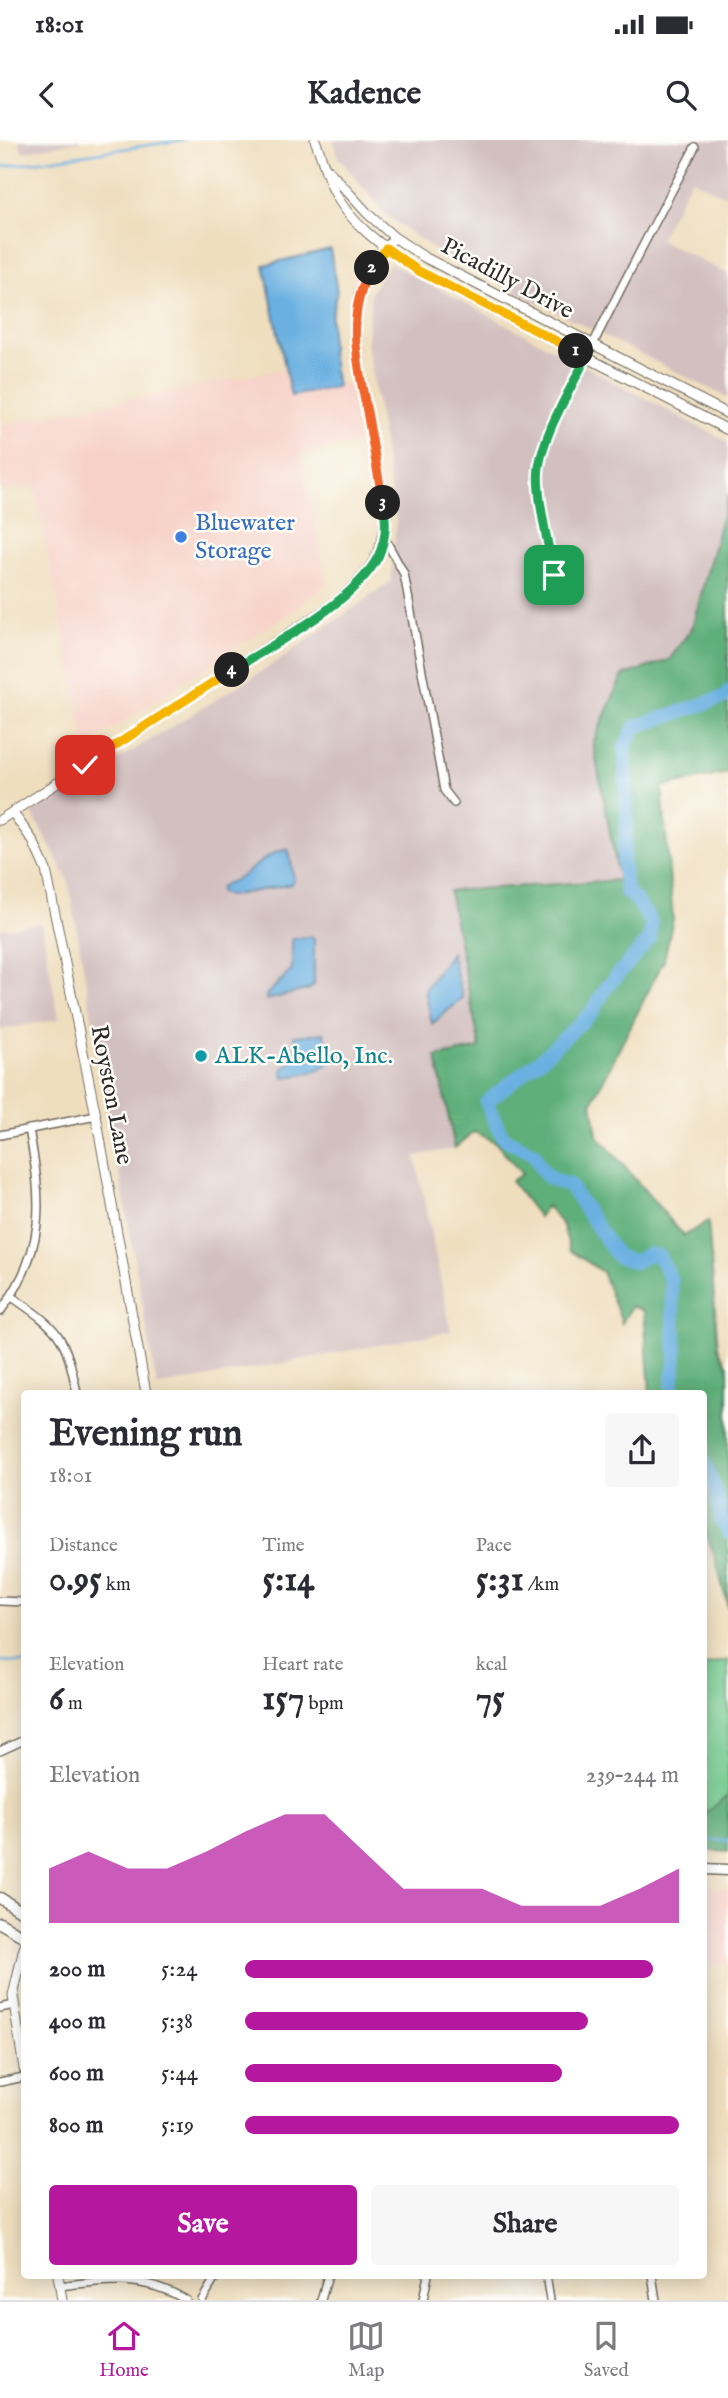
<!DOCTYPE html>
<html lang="en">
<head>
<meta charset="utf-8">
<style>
  :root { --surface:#fff; --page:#f7f7f7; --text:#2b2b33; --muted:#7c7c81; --line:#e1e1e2; --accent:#b5179e }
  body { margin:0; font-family:"IM FELL English",serif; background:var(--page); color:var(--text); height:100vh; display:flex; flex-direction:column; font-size:26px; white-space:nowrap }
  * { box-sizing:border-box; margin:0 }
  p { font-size:23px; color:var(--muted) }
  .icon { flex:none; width:38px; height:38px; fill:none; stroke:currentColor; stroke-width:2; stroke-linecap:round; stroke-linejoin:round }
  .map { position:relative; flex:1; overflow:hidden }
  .panel { position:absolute; left:21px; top:1250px; width:686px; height:889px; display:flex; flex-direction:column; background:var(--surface); border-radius:7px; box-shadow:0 4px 18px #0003 }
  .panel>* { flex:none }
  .pin { position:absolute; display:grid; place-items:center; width:60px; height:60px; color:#fff; margin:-30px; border-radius:14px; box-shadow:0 4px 10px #0006 }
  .km { position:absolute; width:35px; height:35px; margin:-18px; border-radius:50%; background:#222; color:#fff; font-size:19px; line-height:35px; text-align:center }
  .round { display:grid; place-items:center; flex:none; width:74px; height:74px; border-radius:7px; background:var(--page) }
  .headline { display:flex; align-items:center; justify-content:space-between; height:119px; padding:0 28px }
  h1 { font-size:38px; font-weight:800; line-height:52px }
  .metrics { display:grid; grid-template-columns:repeat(3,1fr); gap:10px; height:119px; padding:7px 28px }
  .metrics div { display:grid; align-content:center }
  .metrics b { font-size:35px; font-weight:800 }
  .metrics small { font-size:19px; font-weight:400 }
  .metrics p { font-size:19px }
  .chart { height:196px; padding:14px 28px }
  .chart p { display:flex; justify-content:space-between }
  .chart svg { width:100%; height:126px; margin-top:7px; fill:var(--accent); opacity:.7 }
  .primary-button { display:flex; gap:14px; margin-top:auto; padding:14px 28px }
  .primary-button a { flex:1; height:80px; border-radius:7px; background:var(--accent); color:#fff; font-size:28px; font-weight:800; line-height:80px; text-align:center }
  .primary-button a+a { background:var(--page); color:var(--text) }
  ul { padding:0 28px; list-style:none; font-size:23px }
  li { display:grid; grid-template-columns:112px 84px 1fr; align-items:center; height:52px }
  li i { height:18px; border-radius:9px; background:var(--accent) }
  .status { display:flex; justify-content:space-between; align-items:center; height:49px; padding:0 35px; background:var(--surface); direction:ltr }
  .status svg { height:19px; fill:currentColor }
  header { display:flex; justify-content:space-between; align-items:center; height:91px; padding:0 28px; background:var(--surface); font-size:32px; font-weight:800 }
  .tab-bar { display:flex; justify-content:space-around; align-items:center; height:98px; border-top:2px solid var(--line); background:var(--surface); font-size:19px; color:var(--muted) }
  .tab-bar a { display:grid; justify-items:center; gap:4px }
  .tab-bar .current { color:var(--accent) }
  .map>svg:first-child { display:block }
  .built { fill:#f7d1c8 }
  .industrial { fill:#d2bfc0 }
  .green { fill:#74cb90; stroke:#507b5e; stroke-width:2 }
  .forest { fill:#5faf7a; stroke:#456d52; stroke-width:2 }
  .water { fill:#6bb0e1; stroke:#4b6e86; stroke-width:2 }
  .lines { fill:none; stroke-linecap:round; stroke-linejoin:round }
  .stream { stroke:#6bb0e1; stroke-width:2.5 }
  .river { stroke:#6bb0e1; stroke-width:14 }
  .minor-casing { stroke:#706a5e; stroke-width:10 }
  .tertiary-casing { stroke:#706a5e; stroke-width:11 }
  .secondary-casing { stroke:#706a5e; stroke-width:13 }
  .minor { stroke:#fff; stroke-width:7 }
  .tertiary { stroke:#fff; stroke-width:9 }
  .secondary { stroke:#fff; stroke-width:10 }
  .split-1-casing { stroke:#fff; stroke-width:14 }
  .split-2-casing { stroke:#fff; stroke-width:14 }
  .split-3-casing { stroke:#fff; stroke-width:14 }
  .split-4-casing { stroke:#fff; stroke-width:14 }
  .split-5-casing { stroke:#fff; stroke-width:14 }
  .split-1 { stroke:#22a559; stroke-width:9 }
  .split-2 { stroke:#f5b400; stroke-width:9 }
  .split-3 { stroke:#f0652b; stroke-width:9 }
  .split-4 { stroke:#22a559; stroke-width:9 }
  .split-5 { stroke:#f5b400; stroke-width:9 }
  .shop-dot { fill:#3f7fe0; stroke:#fdfcf7; stroke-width:2.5 }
  .culture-dot { fill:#0f9aa8; stroke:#fdfcf7; stroke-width:2.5 }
  .labels { text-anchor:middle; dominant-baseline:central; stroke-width:5; stroke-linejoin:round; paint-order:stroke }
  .street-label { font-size:24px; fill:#2b2b2b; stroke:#fdfcf7 }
  .shop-label { font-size:24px; fill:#366cbe; stroke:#fdfcf7; text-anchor:start }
  .culture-label { font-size:24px; fill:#0d838f; stroke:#fdfcf7; text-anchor:start }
</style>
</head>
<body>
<div class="status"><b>18:01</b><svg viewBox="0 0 49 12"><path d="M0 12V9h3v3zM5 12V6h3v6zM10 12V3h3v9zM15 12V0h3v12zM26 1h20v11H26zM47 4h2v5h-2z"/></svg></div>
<header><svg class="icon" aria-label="back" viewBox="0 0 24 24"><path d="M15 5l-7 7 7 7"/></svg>Kadence<svg class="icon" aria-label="search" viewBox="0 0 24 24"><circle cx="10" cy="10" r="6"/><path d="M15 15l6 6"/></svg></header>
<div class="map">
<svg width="728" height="2160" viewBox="0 0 728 2160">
  <rect width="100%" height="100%" fill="#fdfcf7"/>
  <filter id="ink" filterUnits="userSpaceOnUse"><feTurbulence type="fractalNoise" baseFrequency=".0143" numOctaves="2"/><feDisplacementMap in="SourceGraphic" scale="14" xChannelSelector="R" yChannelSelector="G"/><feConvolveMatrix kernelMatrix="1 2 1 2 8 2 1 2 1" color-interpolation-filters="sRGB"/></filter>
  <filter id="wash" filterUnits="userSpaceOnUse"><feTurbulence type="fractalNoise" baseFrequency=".00686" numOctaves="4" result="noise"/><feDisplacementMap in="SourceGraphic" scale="28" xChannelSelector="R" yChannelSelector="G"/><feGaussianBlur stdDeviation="1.57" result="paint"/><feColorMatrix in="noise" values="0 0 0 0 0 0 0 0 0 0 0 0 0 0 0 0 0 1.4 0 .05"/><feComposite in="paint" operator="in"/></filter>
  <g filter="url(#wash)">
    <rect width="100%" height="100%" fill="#efdebe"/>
    <path class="built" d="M284,229L290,255L350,242L358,302L300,315L327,443L295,469L86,606L34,345L0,351V285Z
      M704,1747L728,1748V1822L704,1827Z"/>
    <path class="industrial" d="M19,0H84L23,12Z
      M333,0H728V57L691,39L659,100L728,134V258L438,112L386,75L338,17Z
      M390,123L728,302V355L692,488L669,520L622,536L593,603L619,741L449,751L480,908L436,917L455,1008L415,1016L451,1191L157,1247L68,740L32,673L267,528L391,442L396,382L367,202L371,152Z
      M41,783L59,879L0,890V789Z"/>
    <path class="green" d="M728,1520V1656L704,1674V1526Z"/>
    <path class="forest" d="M728,355V633L662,647L673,779L664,820L592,963L597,995L684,1096L708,1081L718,1207L728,1226V1468L715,1417L704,1389V1253H650L644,1171L632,1166L622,1183L602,1132L570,1110L563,1086L547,1066L539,1077L511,1041L522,1034L495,1002L474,992L455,1008L436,917L480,908L449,751L619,740L593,603L622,536L669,520L692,488Z
      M728,1656V1712L704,1710V1674Z"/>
    <path class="water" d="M330,109L337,152L331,177V212L337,247L291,256L264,125Z
      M287,709L289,711L294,739L292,744L229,756L220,753V748C225,742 232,742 239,738C256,727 267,713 287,709Z
      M311,796L314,799V845L310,849L266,860V855L292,830V799Z
      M451,813L463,858L432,884L425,850Z
      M324,893L330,921C321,934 299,934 284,938L283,929C296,920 302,911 294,896Z"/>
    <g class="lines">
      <path class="stream" d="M0,27L183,0
        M0,1521L24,1523
        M704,1699L728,1701"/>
      <path class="river" d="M675,1253L672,1246L676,1214L671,1140L659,1116L648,1114L635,1122L617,1116L569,1045C548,1041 542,1034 534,1014L503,998L486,962L542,918L591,873L607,847L650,798L651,782L635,759L626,752L623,721L627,679L625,607L635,587L724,557L728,552
        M704,1322L717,1356L721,1380L728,1392"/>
    </g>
  </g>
  <g filter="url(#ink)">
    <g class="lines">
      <g class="minor-casing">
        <path id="minor" d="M384,397L404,434L444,650L454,663
          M554,435C549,406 536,356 539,329C542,297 564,264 578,235C615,158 655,82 695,7
          M0,995L96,976
          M12,1157C60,1190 65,1195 77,1253
          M0,1172C47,1110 42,1061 29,989
          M0,1461L24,1462
          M0,1611L24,1600
          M0,1868L14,1865
          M0,1942L24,1937
          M546,2135L550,2160
          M652,2135L656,2160
          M60,2146C107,2140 143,2134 186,2160
          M202,2160L217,2135
          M321,2160L328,2135
          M423,2160L428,2135"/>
      </g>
      <g class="tertiary-casing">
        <path id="tertiary" d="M315,0C322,17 326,35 334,51C350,85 387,109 417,130L728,290
          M328,30L368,74L394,97L424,117L728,274
          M13,673L33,701L46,730L96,976L146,1253
          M0,680L333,465C367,435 381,422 386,376L357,217L355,190L359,154L368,134L394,97
          M24,1808L13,1856L24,1929
          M58,2135L62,2160"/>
      </g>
      <g class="secondary-casing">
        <path id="secondary" d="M704,1729L728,1730
          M0,1758L24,1773
          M0,1783L24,1797"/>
      </g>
      <use href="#minor" class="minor"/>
      <use href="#tertiary" class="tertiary"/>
      <use href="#secondary" class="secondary"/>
    </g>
  </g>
  <g class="lines" filter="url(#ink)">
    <g class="split-1-casing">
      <path id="split-1" d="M554,435C549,407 535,352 539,327C545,289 570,252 586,217L576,211"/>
    </g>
    <g class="split-2-casing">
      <path id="split-2" d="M372,128L386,108L417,130L576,211"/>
    </g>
    <g class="split-3-casing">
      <path id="split-3" d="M372,128C343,174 359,228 368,277C373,306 378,334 383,363"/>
    </g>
    <g class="split-4-casing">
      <path id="split-4" d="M232,530C277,502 353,463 378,417C386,400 387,380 383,363"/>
    </g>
    <g class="split-5-casing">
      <path id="split-5" d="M85,625L232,530"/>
    </g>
    <use href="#split-1" class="split-1"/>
    <use href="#split-2" class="split-2"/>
    <use href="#split-3" class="split-3"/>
    <use href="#split-4" class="split-4"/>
    <use href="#split-5" class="split-5"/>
  </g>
  <circle class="shop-dot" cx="181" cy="397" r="7"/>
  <circle class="culture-dot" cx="201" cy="916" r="7"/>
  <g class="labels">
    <g class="street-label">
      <text transform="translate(507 139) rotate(28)">Picadilly Drive</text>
      <text transform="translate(111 955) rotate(79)">Royston Lane</text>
    </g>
    <g class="shop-label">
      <text x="195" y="383">Bluewater<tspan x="195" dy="28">Storage</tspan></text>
    </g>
    <g class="culture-label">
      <text x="215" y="916">ALK-Abello, Inc.</text>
    </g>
  </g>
</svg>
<div class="pin" style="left:554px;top:435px;background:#1e9e55"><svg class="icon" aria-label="arrive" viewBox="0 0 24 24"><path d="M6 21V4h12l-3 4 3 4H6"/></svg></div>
<div class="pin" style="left:85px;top:625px;background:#d93025"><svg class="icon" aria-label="check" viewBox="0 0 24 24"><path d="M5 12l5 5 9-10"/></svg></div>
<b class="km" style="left:576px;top:211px">1</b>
<b class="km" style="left:372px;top:128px">2</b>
<b class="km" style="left:383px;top:363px">3</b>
<b class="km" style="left:232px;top:530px">4</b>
<section class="panel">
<div class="headline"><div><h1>Evening run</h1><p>18:01</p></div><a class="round"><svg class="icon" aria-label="share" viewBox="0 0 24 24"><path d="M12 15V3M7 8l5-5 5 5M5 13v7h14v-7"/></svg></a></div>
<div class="metrics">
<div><p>Distance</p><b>0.95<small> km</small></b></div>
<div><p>Time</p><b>5:14</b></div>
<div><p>Pace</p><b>5:31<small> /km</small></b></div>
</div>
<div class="metrics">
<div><p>Elevation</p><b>6<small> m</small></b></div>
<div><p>Heart rate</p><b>157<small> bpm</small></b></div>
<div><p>kcal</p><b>75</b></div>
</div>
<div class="chart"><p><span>Elevation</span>239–244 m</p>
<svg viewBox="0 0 160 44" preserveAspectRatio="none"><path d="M0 44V25L10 19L20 25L30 25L40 19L50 12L60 6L70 6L80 19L90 32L100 32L110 32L120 38L130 38L140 38L150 32L160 25V44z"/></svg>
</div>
<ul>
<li><b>200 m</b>5:24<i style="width:94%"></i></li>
<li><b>400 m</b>5:38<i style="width:79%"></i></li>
<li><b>600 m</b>5:44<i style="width:73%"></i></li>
<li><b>800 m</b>5:19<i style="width:100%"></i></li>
</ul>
<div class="primary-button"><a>Save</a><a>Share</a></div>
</section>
</div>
<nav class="tab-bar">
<a class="current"><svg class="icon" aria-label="home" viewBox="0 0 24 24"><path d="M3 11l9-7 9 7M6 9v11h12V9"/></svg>Home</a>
<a><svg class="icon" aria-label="map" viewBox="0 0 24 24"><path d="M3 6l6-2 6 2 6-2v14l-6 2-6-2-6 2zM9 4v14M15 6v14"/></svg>Map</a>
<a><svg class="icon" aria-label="saved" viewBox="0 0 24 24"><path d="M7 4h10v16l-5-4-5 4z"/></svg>Saved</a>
</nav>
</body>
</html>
